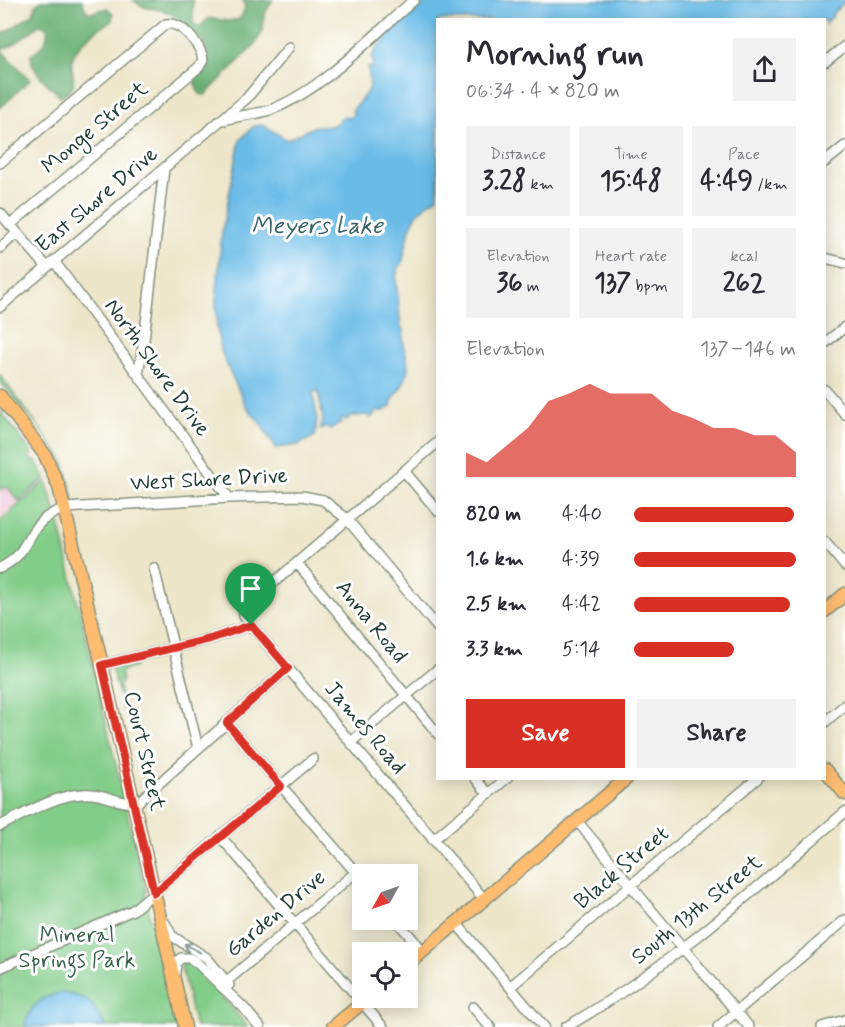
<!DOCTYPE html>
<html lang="en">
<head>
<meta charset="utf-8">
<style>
  :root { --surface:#fff; --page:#f2f2f3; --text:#2b2b33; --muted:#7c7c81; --accent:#d93025 }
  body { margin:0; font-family:Mynerve,sans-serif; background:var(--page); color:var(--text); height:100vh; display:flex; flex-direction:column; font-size:22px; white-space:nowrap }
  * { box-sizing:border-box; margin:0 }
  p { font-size:20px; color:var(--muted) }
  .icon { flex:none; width:33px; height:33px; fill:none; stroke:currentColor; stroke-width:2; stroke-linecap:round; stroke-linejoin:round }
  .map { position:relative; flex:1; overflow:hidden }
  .side { position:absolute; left:436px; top:18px; width:390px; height:762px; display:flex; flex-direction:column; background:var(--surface); border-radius:0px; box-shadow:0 3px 15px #0003 }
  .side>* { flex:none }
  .needle { width:39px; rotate:230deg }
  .buttons { position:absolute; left:352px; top:864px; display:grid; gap:12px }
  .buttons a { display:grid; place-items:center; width:66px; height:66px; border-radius:0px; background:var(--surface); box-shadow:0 3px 15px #0003; font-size:30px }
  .pin { position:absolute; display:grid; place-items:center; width:51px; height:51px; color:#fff; margin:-62px -26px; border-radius:50% 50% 50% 0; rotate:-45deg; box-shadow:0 0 6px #0007 }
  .pin .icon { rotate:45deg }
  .round { display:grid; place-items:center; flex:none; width:63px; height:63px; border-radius:0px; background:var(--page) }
  .head { display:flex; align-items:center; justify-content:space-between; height:102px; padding:0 30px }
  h1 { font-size:33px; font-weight:700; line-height:45px }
  .figures { display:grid; grid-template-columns:repeat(3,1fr); gap:9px; height:102px; padding:6px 30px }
  .figures div { display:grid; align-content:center; border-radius:0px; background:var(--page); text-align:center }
  .figures b { font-size:26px; font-weight:700 }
  .figures small { font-size:16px; font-weight:400 }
  .figures p { font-size:16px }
  .chart { height:168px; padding:12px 30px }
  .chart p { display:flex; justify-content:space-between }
  .chart svg { width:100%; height:108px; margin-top:6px; fill:var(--accent); opacity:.7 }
  .action { display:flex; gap:12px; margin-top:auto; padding:12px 30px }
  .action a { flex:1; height:69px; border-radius:0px; background:var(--accent); color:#fff; font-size:24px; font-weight:700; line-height:69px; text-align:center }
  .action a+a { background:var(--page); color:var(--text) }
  ul { padding:0 30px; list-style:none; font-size:20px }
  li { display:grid; grid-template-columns:96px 72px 1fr; align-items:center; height:45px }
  li i { height:15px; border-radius:8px; background:var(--accent) }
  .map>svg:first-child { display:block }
  .built { fill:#f3cfdf }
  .green { fill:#83cd8a; stroke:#51855f; stroke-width:1.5 }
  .forest { fill:#6ab076; stroke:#447655; stroke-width:1.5 }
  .water { fill:#6bbce7; stroke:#457c8e; stroke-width:1.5 }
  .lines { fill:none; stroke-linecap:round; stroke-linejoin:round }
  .minor-casing { stroke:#86927f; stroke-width:12 }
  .major-casing { stroke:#86927f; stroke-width:15 }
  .minor { stroke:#fff; stroke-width:9 }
  .major { stroke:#fdbc70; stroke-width:12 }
  .oneway { stroke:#8f9e9a }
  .route-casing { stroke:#fff; stroke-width:12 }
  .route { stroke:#d93025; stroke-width:8 }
  .labels { text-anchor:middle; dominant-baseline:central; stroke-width:6; stroke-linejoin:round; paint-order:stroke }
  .street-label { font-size:22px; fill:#1f3d34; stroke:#fff }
  .park-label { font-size:22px; fill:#38614a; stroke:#fff }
  .water-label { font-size:24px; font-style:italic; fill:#36636a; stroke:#fff }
</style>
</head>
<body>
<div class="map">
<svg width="845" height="1027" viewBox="0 0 845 1027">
  <rect width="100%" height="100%" fill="#fff"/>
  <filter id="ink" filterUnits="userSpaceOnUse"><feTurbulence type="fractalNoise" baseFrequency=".0167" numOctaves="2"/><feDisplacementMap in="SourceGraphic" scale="12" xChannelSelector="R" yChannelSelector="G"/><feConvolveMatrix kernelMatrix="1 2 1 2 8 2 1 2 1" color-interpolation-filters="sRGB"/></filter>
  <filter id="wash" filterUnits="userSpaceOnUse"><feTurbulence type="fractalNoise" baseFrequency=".008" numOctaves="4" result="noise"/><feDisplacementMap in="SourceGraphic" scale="24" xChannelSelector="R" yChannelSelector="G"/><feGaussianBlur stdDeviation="1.35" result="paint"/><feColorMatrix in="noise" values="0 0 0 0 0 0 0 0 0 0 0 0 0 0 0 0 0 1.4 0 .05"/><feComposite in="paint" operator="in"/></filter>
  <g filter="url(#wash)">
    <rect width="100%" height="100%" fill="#ede6ca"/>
    <path class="built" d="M0,408L29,447L48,481L0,522Z"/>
    <path class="green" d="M0,375L64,461L73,497L72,500C69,488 67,475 62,464C50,435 20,406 0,382Z
      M0,411L32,453L29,457L33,462L36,461L45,478L19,501L6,486L0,491Z
      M46,481L58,519L123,795L122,797L124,806L126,807L146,892L145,895L176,1027H0V521Z
      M131,663L135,667L120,671L122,681L119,687L122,700L125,703L123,709L112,670L116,667Z
      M184,962H187L197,968L248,1027H195L181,966Z"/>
    <path class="forest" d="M42,0H82L85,9L90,13L107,8L113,13L112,21C99,27 75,45 72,60C70,77 82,85 61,97C51,87 30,71 31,55C43,45 49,43 47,27L41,24L13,45L1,50L30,80L0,108V36L33,14L36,5Z
      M133,0H193V23L199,27L209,18L228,21L240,19L245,8L243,0H273L266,11L263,21V31L253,47L205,95L200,94C183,72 217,71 205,46C201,38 174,14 167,12C152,7 146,11 133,0Z"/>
    <path class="water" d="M429,0H845V2L832,14L833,16L825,24V20H438V197L427,204L417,214L410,228L402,264L398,267L396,280L401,327L404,331C400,345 411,359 407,374C405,384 396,394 391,403L392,405L384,411H377L371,418L367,415L353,416L345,420L343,418L340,420L342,423L330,429L327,427L320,430L323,420L318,391L313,392L317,419L315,436L298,445L276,448L260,423L246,406L226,363L220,348L217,327L216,301L222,231L240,140L254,126L263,125L287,140L315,126H332L345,116L348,119L354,114L352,111L370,88L368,67L372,68L374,60L371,59C382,34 408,18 429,0Z
      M61,993C90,996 92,1004 106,1027H25C28,1007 42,996 61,993Z"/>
  </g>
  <g filter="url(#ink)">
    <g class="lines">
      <g class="minor-casing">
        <path id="minor" d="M825,62L845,46
          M224,120C239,115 255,115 270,110C323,90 371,37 414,0
          M825,162L845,146
          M0,163L166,24C182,21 201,46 203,60L199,67L10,225
          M0,213L47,267
          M0,248L17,233
          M825,258L845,263
          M54,261L229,498
          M0,307L247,98L289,47
          M825,343L845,327
          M138,374L144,340L164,169
          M825,390L845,414
          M404,471L438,511
          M825,542L845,566
          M297,563L438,734
          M0,568C25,555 22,545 37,526C44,517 54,513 65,508L229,498L302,496L323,500L347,519L438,628
          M154,568L198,748
          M234,595L244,608
          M244,608V616L251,625L484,899
          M244,608L438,442
          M102,665L210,639L251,625
          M825,722L845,705
          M227,723L363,881
          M351,742L438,669
          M475,778L488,794
          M577,821L749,1027
          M0,826C27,813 61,791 92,794C107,795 122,805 137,803L288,668
          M220,836L383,1027
          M433,840L507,778
          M396,920L423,951
          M165,923L172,936L207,958L229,985
          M456,923L544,1027
          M0,968L133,910L313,759
          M175,974L176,963L181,958H189L196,962L243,1007L260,1027
          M221,986L356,872
          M510,987L758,778
          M473,1007L490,1027
          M566,1027C669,968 755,889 845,812
          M718,1027L845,920
          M822,1027L845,1020"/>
      </g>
      <g class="major-casing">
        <path id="major" d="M0,396L45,455L59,487L102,665L185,1027
          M825,611L845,594
          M825,770L845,794
          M408,964L627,778
          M333,1027L368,998"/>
      </g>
      <use href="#minor" class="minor"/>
      <use href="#major" class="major"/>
    </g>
    <defs><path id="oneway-shaft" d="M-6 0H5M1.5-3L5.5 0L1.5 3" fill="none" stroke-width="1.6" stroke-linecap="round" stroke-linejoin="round" transform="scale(1.5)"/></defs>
    <use class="oneway" href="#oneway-shaft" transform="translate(192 948) rotate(-152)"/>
  </g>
  <g class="lines" filter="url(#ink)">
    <g class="route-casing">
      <path id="route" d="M251,625L288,668L227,723L281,786L154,893L102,665L210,639Z"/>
    </g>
    <use href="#route" class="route"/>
  </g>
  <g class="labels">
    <g class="street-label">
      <text transform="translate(95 128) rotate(-40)">Monge Street</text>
      <text transform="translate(97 200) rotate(-40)">East Shore Drive</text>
      <text transform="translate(157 368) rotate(54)">North Shore Drive</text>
      <text transform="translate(209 480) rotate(-3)">West Shore Drive</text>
      <text transform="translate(371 622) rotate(51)">Anna Road</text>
      <text transform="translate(365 728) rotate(50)">James Road</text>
      <text transform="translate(144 751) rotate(77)">Court Street</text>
      <text transform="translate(622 868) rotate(-40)">Black Street</text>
      <text transform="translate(697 910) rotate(-39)">South 13th Street</text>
      <text transform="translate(276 914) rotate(-40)">Garden Drive</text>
    </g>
    <g class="park-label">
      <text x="77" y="936">Mineral<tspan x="77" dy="25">Springs Park</tspan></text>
    </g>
    <g class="water-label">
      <text x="317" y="226">Meyers Lake</text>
    </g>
  </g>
</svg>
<div class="buttons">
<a><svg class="needle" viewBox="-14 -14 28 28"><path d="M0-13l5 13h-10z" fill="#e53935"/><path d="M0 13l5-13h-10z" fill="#7c7c81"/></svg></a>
<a><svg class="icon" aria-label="locate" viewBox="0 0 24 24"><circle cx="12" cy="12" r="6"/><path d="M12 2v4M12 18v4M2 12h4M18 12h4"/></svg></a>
</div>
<div class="pin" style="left:251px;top:625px;background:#1e9e55"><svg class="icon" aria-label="arrive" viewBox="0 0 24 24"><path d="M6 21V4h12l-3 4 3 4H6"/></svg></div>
<section class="side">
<div class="head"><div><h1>Morning run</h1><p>06:34 · 4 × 820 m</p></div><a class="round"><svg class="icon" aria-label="share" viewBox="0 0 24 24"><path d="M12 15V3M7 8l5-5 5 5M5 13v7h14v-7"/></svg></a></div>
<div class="figures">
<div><p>Distance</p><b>3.28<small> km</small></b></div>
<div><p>Time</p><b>15:48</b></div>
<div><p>Pace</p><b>4:49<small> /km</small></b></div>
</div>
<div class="figures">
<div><p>Elevation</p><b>36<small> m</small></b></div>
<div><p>Heart rate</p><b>137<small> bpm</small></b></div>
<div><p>kcal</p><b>262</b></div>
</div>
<div class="chart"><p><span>Elevation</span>137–146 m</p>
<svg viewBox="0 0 160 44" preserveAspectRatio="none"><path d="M0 44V34L10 38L20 31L30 24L40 13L50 10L60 6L70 10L80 10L90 10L100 17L110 20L120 24L130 24L140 27L150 27L160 34V44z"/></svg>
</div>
<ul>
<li><b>820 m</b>4:40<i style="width:99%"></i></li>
<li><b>1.6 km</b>4:39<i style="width:100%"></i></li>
<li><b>2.5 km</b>4:42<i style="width:96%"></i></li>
<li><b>3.3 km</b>5:14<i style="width:62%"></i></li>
</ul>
<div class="action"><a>Save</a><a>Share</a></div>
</section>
</div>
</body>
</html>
